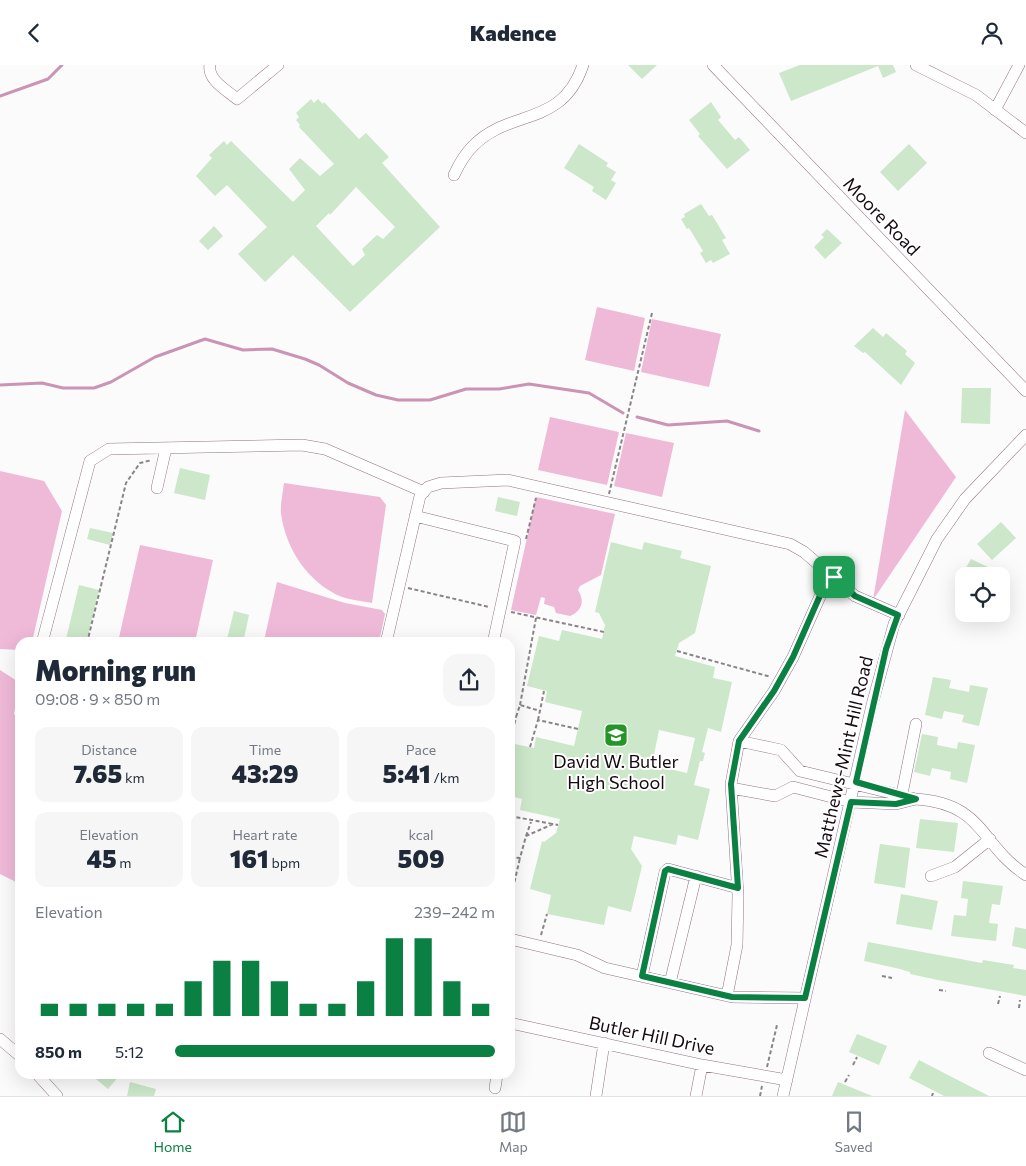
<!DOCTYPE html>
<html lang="en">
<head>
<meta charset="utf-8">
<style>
  :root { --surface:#fff; --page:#f6f6f7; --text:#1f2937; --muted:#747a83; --line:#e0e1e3; --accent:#0b8043 }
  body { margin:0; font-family:Commissioner,sans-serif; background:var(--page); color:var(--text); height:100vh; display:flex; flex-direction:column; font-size:19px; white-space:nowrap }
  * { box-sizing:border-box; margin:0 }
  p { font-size:16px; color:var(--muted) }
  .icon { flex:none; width:28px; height:28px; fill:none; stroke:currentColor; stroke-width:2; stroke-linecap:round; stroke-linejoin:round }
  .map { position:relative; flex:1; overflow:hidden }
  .panel { position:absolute; left:15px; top:572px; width:500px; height:442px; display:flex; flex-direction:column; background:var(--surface); border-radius:15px; box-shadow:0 5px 20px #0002 }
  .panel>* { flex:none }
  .controls { position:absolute; left:955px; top:502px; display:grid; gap:10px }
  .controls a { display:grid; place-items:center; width:55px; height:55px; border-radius:10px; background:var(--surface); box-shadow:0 5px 20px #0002; font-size:25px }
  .pin { position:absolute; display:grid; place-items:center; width:42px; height:42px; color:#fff; margin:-21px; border-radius:10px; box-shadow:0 2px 8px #0006 }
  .round { display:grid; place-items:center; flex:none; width:52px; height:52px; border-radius:15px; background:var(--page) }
  .head { display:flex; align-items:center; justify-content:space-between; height:85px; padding:0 20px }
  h1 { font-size:28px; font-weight:800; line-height:38px }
  .figures { display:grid; grid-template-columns:repeat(3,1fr); gap:8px; height:85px; padding:5px 20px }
  .figures div { display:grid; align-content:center; border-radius:12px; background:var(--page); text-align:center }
  .figures b { font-size:25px; font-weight:800 }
  .figures small { font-size:14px; font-weight:400 }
  .figures p { font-size:14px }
  .chart { height:140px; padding:10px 20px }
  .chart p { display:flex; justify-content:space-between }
  .chart svg { width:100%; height:90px; margin-top:5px; stroke:var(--accent); stroke-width:6 }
  ul { padding:0 20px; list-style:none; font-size:16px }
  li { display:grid; grid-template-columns:80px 60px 1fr; align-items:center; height:38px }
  li i { height:12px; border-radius:6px; background:var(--accent) }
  header { display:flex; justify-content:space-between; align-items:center; height:65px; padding:0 20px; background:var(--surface); font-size:22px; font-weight:800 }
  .menu { display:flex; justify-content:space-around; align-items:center; height:70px; border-top:1px solid var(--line); background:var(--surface); font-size:14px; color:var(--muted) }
  .menu a { display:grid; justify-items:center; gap:2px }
  .menu .active { color:var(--accent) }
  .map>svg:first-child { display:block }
  .green { fill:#efb9d8 }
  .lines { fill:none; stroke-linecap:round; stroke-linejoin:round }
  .stream { stroke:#cb94b5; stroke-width:3 }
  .building { fill:#cce7c9; fill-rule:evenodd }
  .minor-casing { stroke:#947386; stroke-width:12 }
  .path { stroke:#8a8488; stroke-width:2; stroke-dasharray:4 2.5; stroke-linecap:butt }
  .minor { stroke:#fff; stroke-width:11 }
  .route-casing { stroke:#fff; stroke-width:10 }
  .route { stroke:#0b8043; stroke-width:6 }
  .labels { text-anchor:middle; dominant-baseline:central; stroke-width:4; stroke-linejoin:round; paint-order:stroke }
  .street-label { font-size:18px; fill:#160a11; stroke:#fff }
  .poi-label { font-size:18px; fill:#160a11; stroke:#fff }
</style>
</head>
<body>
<header><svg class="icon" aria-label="back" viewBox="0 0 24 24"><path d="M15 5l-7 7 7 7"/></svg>Kadence<svg class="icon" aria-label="person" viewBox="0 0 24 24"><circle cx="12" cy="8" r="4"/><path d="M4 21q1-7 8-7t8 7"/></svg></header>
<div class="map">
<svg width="1026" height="1031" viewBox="0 0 1026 1031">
  <rect width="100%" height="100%" fill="#fbfbfb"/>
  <path class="green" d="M597,242L645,253L634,306L585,295Z
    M652,254L721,269L709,322L641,307Z
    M905,345L956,412L873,535Z
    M550,352L619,367L607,420L538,405Z
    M626,368L674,378L662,432L614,421Z
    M0,406L44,416L62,446L32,577L20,578V585L0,584Z
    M284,418L380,432L386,440L372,538C363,536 351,535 342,532C308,518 286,484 281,449C280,439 283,428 284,418Z
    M536,432L615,449L601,510L580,521L578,525C585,536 582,546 570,551L556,548L554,542L544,539L545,533L541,532L536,550L511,545Z
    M140,480L213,495L195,577H118Z
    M277,517L345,538L382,545L385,549L379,577L264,576Z
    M0,605L20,618L14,649L20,655V819L0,809Z"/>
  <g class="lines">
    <path class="stream" d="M0,31L48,14L62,0
      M0,320L42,318L63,323H94L111,317L155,292L205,274L243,285L272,284L305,294L319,300L348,318L376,330L398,335H430L466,324H499L529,319L589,328L623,348
      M637,352L668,360L727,356L759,366"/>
  </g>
  <path class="building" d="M628,0H657L642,14Z
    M800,0H893L896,7L883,13L878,1L791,36L779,8Z
    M311,34L314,38L318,34L323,39L324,37L359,74L366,68L389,92L382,98L440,162L350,247L293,190L265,217L238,189L267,162L227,120L215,131L196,111L212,93L209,90L224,76L227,80L231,76L293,137L305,125L289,104L300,93L320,111L334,99L299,62L300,60L296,55L299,52L296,48ZM356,122L395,162L383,174L377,170L362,184L365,190L353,201L316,161L329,148L330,150Z
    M711,37L721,52L718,55L735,75L739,72L750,85L727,104L698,71L700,69L689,55Z
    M579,79L608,98L606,101L616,107L611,115L616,118L606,135L592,126L594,122L564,103Z
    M909,79L927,98L898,126L880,107Z
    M701,139L709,151L712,150L726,173L722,175L730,189L713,198L711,195L706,198L700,188L703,186L689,163L687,164L681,154L685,152L684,149Z
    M214,161L223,171L208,185L199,176Z
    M827,164L842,178L825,194L814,182L824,172L821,170Z
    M873,263L883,272L886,268L907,286L905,289L915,298L901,320L865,287L863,288L854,281Z
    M962,323H991L990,359L961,358Z
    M180,403L210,410L205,435L174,428Z
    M498,432L520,437L517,451L495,446Z
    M1001,457L1016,473L992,495L977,479Z
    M90,463L113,468L110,480L87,474Z
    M611,477L642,485L644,477L682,486L680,493L711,501L695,568L679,578L675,591L715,602L713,613L732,617L721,667L708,663L702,687L705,688L703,696H700L694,720L710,724L698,775L678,770L676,780L634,771L631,784L642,801L631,847L608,841L604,860L547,849L551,830L530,824L542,776L544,777L556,768L560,754L520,745L522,734L510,731V678L534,683L536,672L574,681L582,646L545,637L547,626L527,621L539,571L559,576L562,565L602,574L605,560L599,548L595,547ZM659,665L695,673L687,708L652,700Z
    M971,494L990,503L986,511H961Z
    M79,520L99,525L86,578H65Z
    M234,546L249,550L243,578H226Z
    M933,612L951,615L949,623L969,627L970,620L988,623L979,661L962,657L964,650L944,646L942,654L925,650Z
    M922,669L938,672L937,680L957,684L958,677L975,680L967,718L950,714L951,707L932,703L930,711L914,707Z
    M920,754L958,758L954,787L916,783Z
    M880,779L910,783L905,823L874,818Z
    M963,816L1003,821L1000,840L992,839L989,858L998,859L996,876L951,871L954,850L966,851L968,834L961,833Z
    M901,829L938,836L932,865L896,859Z
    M1015,862L1026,864V884L1012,881Z
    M868,877L982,898L983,895L1014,900L1013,903L1026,905V931L938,915L910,909V907L900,904L864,896Z
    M857,969L887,981L879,1000L849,987Z
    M919,995L948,1010L989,1031H944L909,1013Z
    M91,1010H120L108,1024Z
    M130,1017L156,1024L154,1031H127Z
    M838,1017L872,1031H832Z"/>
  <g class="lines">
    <g class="minor-casing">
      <path id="minor" d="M210,0C207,15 228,26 237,34L278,0
        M713,0L1026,326
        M916,0L976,30L1026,68
        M995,45L1019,0
        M454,110C459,99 465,89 473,81C510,43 562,63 583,0
        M157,423L166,383
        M415,451L515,476L493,578
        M42,578L90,396L109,384L302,380L325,384L424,427
        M386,578L420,431L428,422L441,418L508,415L790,479L804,487L855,531L899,550
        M731,723L775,731L793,722L851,737L896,739L916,734L800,706L781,685L739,676
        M902,729L916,659
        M916,734C985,739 979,779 1026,810
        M931,811L955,802L990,774
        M510,874L577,890L605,903L732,932L805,933
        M642,911L665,807L668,804L738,823
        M670,918L696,811
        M727,931L737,880L738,830L731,719L739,676L774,626L793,592L822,527L834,513
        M510,958L702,1000L787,1015
        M0,974L20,991
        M989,988L1026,1005
        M38,1010L57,1031
        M495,1023L497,1010
        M596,1031L604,978
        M696,1031L702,1000
        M783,1031L872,640L894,559L937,474L965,434L1026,370"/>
    </g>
    <path class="path" d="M609,429L652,248
      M526,474L536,433
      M408,523L489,542
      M511,547L604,567
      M87,578L126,418L140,398L152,395
      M677,586L771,612
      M520,640L536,553
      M510,650L516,652L520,640L540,646
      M538,655L544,626
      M510,678L516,652
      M530,682L538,655L578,664
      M510,751L553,759
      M526,771L531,757
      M510,792L520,793L526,771L553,759L558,760
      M510,836L520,793
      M541,870L547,849
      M882,911L892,913
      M939,925L946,926
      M998,939L1000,931
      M1019,943L1020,935
      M853,1000L857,992
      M767,1002L777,960
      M845,1017L849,1010
      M760,1031L762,1021
      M932,1031L933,1028"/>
    <use href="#minor" class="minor"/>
  </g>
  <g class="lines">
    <g class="route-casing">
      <path id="route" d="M834,512L855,531L898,550L886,584L856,717L916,734L896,739L851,737L805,933L732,932L642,911L665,806L668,804L738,823L731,719L739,676L774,626L793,592L822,526Z"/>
    </g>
    <use href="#route" class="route"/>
  </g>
  <defs>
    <g id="school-square" transform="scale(1.25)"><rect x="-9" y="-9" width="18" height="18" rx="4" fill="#239625" stroke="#fff"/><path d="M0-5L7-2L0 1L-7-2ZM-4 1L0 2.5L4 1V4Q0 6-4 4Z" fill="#fff"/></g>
  </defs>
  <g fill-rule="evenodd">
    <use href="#school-square" x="616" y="670"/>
  </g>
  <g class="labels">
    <g class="street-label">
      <text transform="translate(882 151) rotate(46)">Moore Road</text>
      <text transform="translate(843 692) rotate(-77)">Matthews-Mint Hill Road</text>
      <text transform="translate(652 970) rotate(12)">Butler Hill Drive</text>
    </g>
    <g class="poi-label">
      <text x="616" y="696">David W. Butler<tspan x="616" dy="21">High School</tspan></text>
    </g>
  </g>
</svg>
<div class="controls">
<a><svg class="icon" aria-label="locate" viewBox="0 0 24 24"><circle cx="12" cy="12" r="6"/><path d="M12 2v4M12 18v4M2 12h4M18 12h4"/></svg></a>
</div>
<div class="pin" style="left:834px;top:512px;background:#1e9e55"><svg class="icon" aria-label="arrive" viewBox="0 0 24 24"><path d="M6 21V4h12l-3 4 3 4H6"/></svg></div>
<section class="panel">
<div class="head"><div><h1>Morning run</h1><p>09:08 · 9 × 850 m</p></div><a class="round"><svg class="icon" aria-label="share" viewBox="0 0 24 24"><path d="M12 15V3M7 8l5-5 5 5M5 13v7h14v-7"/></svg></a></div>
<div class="figures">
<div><p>Distance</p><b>7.65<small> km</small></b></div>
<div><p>Time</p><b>43:29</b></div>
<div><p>Pace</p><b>5:41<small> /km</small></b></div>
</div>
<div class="figures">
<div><p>Elevation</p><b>45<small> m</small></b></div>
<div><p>Heart rate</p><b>161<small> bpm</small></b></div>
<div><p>kcal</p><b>509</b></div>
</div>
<div class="chart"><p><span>Elevation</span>239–242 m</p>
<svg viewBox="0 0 160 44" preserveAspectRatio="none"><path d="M5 44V38M15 44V38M25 44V38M35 44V38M45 44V38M55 44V27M65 44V17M75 44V17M85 44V27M95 44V38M105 44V38M115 44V27M125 44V6M135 44V6M145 44V27M155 44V38"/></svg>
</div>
<ul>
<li><b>850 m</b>5:12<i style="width:100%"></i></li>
</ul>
</section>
</div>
<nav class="menu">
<a class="active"><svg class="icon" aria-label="home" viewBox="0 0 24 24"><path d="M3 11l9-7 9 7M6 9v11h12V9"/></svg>Home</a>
<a><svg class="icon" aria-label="map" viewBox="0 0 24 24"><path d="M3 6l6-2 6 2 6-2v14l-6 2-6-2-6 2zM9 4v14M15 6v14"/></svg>Map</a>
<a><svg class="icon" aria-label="saved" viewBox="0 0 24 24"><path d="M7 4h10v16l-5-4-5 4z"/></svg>Saved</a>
</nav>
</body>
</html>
